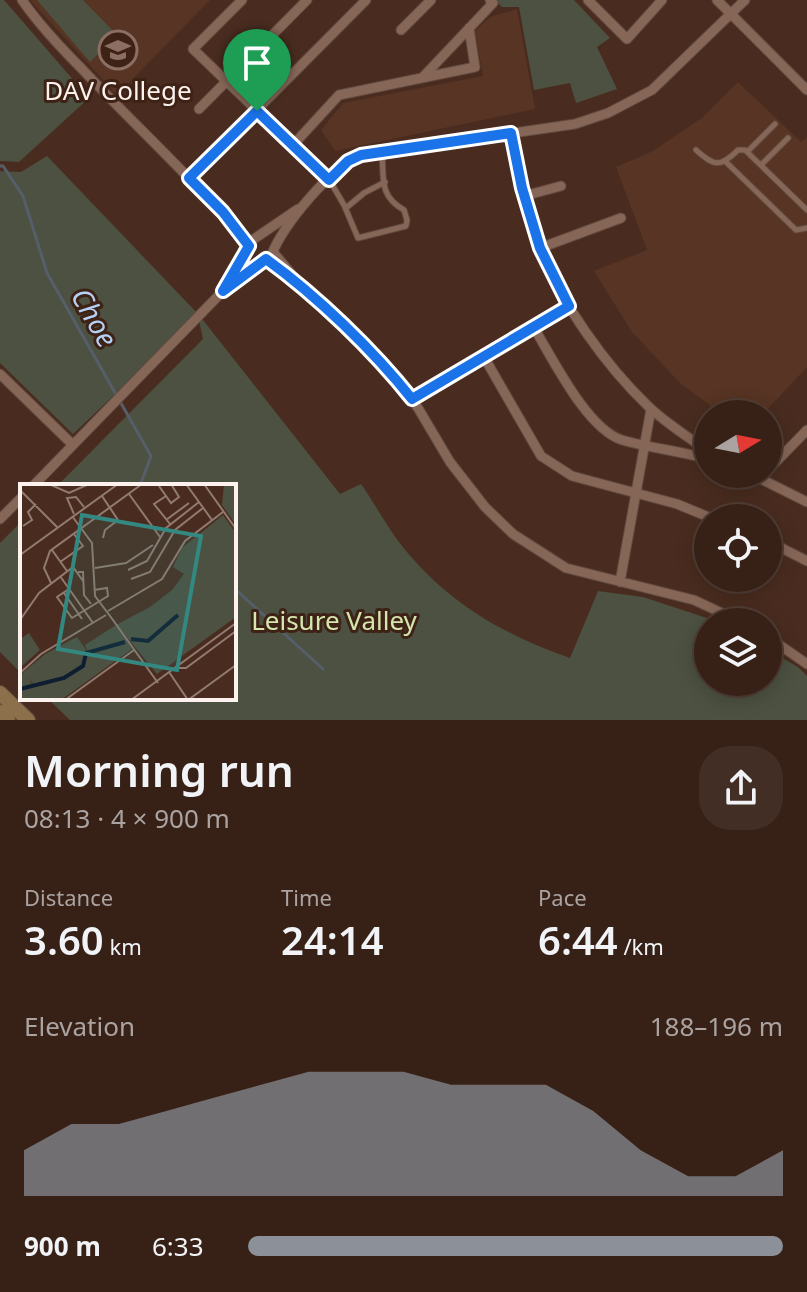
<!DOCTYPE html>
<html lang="en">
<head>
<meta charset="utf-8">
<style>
  :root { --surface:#372117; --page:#422e24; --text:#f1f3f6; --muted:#aaa3a1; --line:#513e36; --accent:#8c9099 }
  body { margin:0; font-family:"Noto Sans",sans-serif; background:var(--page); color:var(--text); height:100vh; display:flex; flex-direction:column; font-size:30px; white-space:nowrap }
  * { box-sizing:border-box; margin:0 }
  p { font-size:26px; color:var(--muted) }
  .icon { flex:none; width:44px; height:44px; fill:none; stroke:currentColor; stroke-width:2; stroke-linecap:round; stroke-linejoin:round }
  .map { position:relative; height:720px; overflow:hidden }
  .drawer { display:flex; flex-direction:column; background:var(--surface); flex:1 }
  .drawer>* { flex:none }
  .needle { width:52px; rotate:80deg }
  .fabs { position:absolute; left:694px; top:400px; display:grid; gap:16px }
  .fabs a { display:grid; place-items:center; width:88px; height:88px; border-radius:50%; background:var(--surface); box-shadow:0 4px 20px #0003,0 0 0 2px var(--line); font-size:40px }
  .pin { position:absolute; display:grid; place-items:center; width:68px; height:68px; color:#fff; margin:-82px -34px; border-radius:50% 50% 50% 0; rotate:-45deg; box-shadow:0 0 8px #0007 }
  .pin .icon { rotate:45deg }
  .round { display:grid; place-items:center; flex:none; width:84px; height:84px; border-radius:32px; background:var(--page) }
  .headline { display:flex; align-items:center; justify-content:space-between; height:136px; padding:0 24px }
  h1 { font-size:44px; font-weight:600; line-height:60px }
  .metrics { display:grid; grid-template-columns:repeat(3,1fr); gap:12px; height:136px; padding:8px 24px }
  .metrics div { display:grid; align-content:center }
  .metrics b { font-size:40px; font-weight:600 }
  .metrics small { font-size:22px; font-weight:400 }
  .metrics p { font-size:22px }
  .chart { height:224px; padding:16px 24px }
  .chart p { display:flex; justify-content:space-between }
  .chart svg { width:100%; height:144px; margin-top:8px; fill:var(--accent); opacity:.7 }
  ul { padding:0 24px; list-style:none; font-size:26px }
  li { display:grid; grid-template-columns:128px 96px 1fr; align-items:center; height:60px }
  li i { height:20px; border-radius:10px; background:var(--accent) }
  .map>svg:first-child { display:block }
  .built { fill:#573423 }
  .green { fill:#4c5141 }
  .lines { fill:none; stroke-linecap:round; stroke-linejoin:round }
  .stream { stroke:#565e6a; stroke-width:3 }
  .lane-casing { stroke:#60493e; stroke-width:7 }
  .street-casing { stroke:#60493e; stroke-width:11 }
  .secondary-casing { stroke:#60493e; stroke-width:16 }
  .lane { stroke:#866657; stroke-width:5 }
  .street { stroke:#866657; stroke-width:9 }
  .secondary { stroke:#8c704c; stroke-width:14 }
  .route-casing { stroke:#fff; stroke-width:16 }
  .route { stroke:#1a73e8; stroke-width:10 }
  .labels { text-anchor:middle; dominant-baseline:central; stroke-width:6; stroke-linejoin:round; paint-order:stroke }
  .poi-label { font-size:26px; fill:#fdf2ed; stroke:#3e2216 }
  .park-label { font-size:26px; fill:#d4e5ad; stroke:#3e2216 }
  .water-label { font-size:28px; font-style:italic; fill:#b5d1f6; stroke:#3e2216 }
  .inset-river { fill:none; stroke:#0e1e32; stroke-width:4 }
  .inset-road { fill:none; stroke:#917b71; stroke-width:2 }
  .view { fill:#338981; fill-opacity:0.15; stroke:#338981; stroke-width:4 }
  .inset-edge { fill:none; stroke:#fdf2ed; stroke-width:4 }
</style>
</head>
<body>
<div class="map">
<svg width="807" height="720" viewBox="0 0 807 720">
  <rect width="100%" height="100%" fill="#492c1f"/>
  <path class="built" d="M30,0H210L117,95Z
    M517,9L535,109L335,151L321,130L343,103L483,76L475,31L490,17Z
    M738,82L801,142L807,137V367L763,414H722L681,384L632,332L594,271L647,250L616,167L653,151L703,117Z"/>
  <path class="green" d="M0,0H4L89,98L19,162L0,161Z
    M37,0H83L117,35L90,62Z
    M495,0H574L610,38L597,47L617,89L576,103L570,83L534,90L519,7H502Z
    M47,156L199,315L340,494L361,484C375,504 387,527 402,546C448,603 502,634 570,658L598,591L643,597L719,622H708V682H768V650L798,667L807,676V720H70L47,698H234V486H57L203,339L198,316L73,434L0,363V171L21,172Z
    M22,521V674L0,652V543Z"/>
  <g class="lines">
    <path class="stream" d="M0,166H3L23,196L47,273L151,456L140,486
      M234,588L323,669"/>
    <g class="lane-casing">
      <path id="lane" d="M696,150C714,166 720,168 738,150H745L807,210
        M747,152L775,124
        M726,162L796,230L807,228
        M761,165L788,138
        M330,181L344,205L358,238L406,226L407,220L404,210C379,196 384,179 382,153
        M346,208L364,193L385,182"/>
    </g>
    <g class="street-casing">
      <path id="street" d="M22,0C40,26 61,48 83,70C138,129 199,183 249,246
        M242,0L193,49L329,180
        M588,0L627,39L662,0
        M717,0L807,90
        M401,30L431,0
        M422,78L493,3L490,0
        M199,109L307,0
        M511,133C518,171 526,210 539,246C560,302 606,366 649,407C667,424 689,437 708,452
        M293,145L339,95L475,67L469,28
        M189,178L366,0
        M524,196L561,186
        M540,248L621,218
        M273,252L298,282L396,379L418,408L450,462L485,507L513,534L566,568L694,600L741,622
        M225,286L251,241L298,209
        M534,328C553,359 587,429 622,440C650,448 680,451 708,459
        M484,357L541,456L572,476L677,504L711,518
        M0,374L73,445
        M412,399L569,306
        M768,470L807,430
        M751,474L807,502
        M33,486L223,291L271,256C283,225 330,168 361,155L575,124L608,113L652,90L745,0
        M0,519L22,497
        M768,541L807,561
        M620,582L651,409
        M768,637L807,664"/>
    </g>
    <g class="secondary-casing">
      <path id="secondary" d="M0,693L28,720
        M0,712L8,720"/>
    </g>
    <use href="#lane" class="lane"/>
    <use href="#street" class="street"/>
    <use href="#secondary" class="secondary"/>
  </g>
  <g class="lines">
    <g class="route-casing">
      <path id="route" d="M257,111L329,180L348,161L361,155L511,133L522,188L540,248L569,306L412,399C373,350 317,296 266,259L223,291L249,246L223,212L189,178Z"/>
    </g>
    <use href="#route" class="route"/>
  </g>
  <defs>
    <g id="university-ring" transform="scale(2)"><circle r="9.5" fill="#3e2216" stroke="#8d6e63" stroke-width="1.5"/><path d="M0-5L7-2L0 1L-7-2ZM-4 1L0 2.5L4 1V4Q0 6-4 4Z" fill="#8d6e63"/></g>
  </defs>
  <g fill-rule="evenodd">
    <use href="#university-ring" x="118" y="50"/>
  </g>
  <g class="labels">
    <g class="poi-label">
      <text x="118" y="90">DAV College</text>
    </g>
    <g class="park-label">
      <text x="334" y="620">Leisure Valley</text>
    </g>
    <g class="water-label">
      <text transform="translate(95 317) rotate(60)">Choe</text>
    </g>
  </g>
  <g transform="translate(20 484)">
    <rect width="216" height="216" fill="#492c1f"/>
    <path d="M204,0H216V41L202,21ZM203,31L216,49V133L137,190L97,141L112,165L41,216H0V191L25,170L57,153L66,166L62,182L43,194L14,201L8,193L14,203L42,196L63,184L67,166L65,161L96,141L130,123L152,106L164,90L153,83L162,64ZM9,149L20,166L2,182L0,155Z" fill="#4c5141"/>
    <path class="inset-river" d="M111,155L128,157L158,131M0,205L44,194L63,182L66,169L105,158"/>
    <path class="inset-road" d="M29,0L49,9L69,0M166,0L192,36M184,0L216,45M139,2L151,19L159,13L151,0M0,6L37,43M109,10L140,53M82,12L98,36M146,12L134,20L150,40M54,30L47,14L56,13L64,23M52,32L72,59L75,112L93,136M146,36L169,19M3,42L12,36L8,28L16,20M83,54L85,46L98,36M32,66L47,87M0,71L98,0M40,78L63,62L54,50M75,84L106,79L133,61M108,86L127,77L146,44L179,18M58,88H63L64,111L71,120M40,92L73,139M111,95L130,88L155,46L183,24M31,99L24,84L30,67L122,0M49,105L37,113L52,134L88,112L87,104L74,106M44,109L62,135M88,127L142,95L165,57L203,28M0,136L19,109L53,83L63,97M93,136L138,199M158,184H166L216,147M149,188L168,216L216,181M0,189L21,170L86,131M45,216L114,166M111,216L216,139"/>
    <path class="view" d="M62,31L181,52L157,186L38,165Z"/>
    <rect width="216" height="216" class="inset-edge"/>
  </g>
</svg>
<div class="fabs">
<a><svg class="needle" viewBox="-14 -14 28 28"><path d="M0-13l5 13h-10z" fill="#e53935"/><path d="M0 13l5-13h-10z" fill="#aaa3a1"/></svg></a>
<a><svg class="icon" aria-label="locate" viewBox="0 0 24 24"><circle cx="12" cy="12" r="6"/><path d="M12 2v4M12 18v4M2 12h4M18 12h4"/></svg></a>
<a><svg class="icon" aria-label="layers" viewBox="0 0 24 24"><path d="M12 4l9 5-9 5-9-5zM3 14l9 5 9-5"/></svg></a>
</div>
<div class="pin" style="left:257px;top:111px;background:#1e9e55"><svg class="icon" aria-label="arrive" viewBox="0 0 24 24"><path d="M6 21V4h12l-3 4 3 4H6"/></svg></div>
</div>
<section class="drawer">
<div class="headline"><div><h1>Morning run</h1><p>08:13 · 4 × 900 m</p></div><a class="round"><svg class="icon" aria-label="share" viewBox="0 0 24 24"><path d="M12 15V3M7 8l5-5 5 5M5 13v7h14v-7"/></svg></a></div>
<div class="metrics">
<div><p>Distance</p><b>3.60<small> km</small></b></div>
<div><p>Time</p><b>24:14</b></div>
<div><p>Pace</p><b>6:44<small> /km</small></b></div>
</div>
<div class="chart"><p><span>Elevation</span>188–196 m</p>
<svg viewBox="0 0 160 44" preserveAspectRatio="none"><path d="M0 44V30L10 22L20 22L30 18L40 14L50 10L60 6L70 6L80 6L90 10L100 10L110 10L120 18L130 30L140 38L150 38L160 30V44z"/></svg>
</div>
<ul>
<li><b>900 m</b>6:33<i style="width:100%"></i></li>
</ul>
</section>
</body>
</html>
